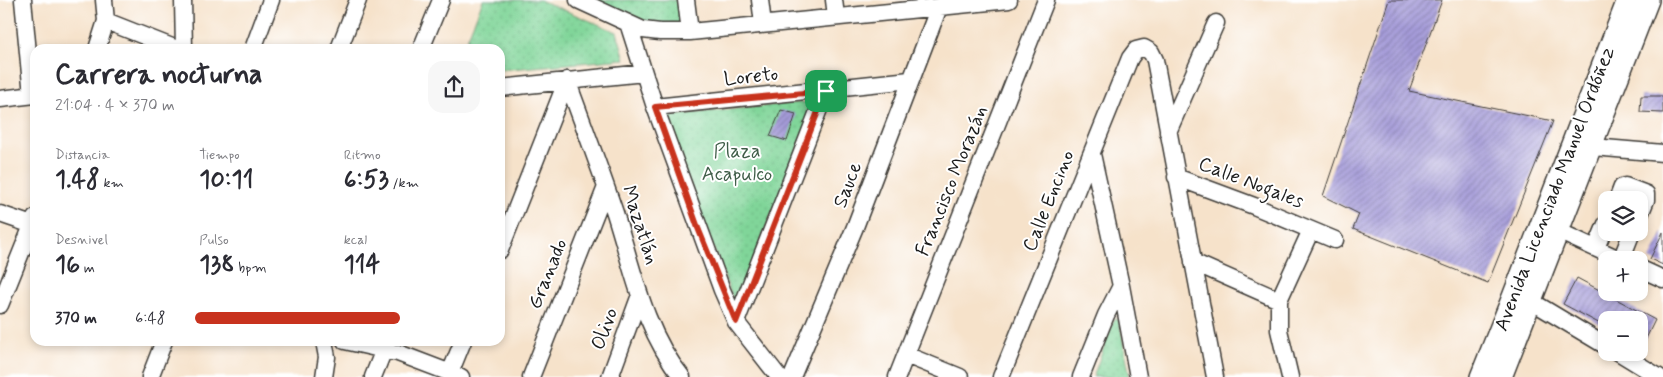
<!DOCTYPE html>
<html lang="es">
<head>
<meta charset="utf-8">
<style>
  :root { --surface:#fff; --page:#f7f7f7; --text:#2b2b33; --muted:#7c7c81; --accent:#c8321e }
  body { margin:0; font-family:Mynerve,sans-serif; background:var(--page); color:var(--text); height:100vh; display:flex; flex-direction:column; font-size:19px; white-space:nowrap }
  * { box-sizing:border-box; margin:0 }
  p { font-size:16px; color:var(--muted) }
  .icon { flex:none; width:28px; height:28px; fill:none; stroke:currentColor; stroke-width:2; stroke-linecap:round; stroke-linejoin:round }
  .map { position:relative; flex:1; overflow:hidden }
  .sheet { position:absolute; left:30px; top:44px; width:475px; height:302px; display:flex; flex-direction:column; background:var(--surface); border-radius:15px; box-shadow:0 2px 8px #0003 }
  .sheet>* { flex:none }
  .controls { position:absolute; left:1598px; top:191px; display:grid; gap:10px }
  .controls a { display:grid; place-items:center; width:50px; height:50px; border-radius:10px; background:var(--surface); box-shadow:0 2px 8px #0003; font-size:25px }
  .pin { position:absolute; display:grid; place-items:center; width:42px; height:42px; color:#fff; margin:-21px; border-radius:10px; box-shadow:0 2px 8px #0006 }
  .round { display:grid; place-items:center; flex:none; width:52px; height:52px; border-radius:15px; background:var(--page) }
  .summary { display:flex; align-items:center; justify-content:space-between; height:85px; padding:0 25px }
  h1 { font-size:28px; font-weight:700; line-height:38px }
  .metrics { display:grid; grid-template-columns:repeat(3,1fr); gap:8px; height:85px; padding:5px 25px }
  .metrics div { display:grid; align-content:center }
  .metrics b { font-size:25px; font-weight:700 }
  .metrics small { font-size:14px; font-weight:400 }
  .metrics p { font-size:14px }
  ul { padding:0 25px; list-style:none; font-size:16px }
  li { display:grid; grid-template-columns:80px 60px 1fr; align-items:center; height:38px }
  li i { height:12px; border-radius:6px; background:var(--accent) }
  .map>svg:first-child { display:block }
  .grass { fill:url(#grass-dots); stroke:#4e785a }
  .building { fill:url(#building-hatch) }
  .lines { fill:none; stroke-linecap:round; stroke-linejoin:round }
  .minor-casing { stroke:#3d3a36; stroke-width:19 }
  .major-casing { stroke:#3d3a36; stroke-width:24 }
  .minor { stroke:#fff; stroke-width:16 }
  .major { stroke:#fff; stroke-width:21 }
  .route-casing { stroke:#fff; stroke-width:10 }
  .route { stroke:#c8321e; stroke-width:6 }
  .labels { text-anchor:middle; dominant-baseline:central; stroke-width:4; stroke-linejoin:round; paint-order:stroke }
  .street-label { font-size:20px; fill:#1c1c1c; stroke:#fff }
  .park-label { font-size:20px; fill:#3f5d48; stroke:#fff }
</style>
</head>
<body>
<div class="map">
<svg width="1663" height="377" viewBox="0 0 1663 377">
  <defs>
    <pattern id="grass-dots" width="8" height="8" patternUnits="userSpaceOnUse" patternTransform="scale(1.25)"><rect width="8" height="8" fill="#80d599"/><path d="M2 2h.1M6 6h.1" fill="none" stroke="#6eb683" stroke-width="1.8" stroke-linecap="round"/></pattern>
    <pattern id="building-hatch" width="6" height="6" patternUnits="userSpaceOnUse" patternTransform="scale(1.25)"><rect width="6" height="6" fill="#a59bd9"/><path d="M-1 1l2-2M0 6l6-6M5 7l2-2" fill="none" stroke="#867eaf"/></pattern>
  </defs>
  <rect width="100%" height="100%" fill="#fff"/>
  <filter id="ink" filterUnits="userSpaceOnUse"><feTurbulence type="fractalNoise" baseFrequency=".02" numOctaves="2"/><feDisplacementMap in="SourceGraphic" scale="10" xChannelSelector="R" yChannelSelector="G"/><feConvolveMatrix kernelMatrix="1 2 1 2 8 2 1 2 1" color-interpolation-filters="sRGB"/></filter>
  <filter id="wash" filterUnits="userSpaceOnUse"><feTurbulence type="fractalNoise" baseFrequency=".0096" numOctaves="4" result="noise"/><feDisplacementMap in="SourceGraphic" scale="20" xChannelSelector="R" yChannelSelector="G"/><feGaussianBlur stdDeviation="1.12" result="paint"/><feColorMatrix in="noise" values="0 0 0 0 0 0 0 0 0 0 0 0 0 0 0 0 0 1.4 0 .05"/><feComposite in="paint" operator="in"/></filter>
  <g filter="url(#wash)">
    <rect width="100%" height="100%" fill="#f6e2ca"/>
    <path class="grass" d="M483,0H540L617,32L625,59L500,70V49H463Z
      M590,0H679L682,27L646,25Z
      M817,101L735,305L664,116Z
      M1114,319L1119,320L1130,377H1093Z"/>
    <g id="blocks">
      <path class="building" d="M1389,0H1442L1409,91L1553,121L1488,283L1353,229L1359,214L1323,196Z
        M1641,96H1663V113L1640,112Z
        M781,110L796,114L787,141L770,136Z
        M1663,232V265L1650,259Z
        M1577,278L1655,320L1639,353V320H1606V327L1563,304Z"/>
    </g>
  </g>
  <g filter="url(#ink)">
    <use href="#blocks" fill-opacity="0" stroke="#3d3a36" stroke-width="1"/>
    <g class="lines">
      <g class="minor-casing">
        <path id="minor" d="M23,0L32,95
          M183,0L184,49
          M578,0L643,30L660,32H690L1009,0
          M686,0L690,32
          M760,0L763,24
          M834,0L836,16
          M106,21L177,49
          M97,49L106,21L104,0
          M253,49L271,0
          M339,49L358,0
          M421,49L441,0
          M644,73L655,107L722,290L736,322L779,377
          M567,80C583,124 600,168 615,213C633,269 644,331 682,377
          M500,88L644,73L628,23
          M0,99L35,95
          M655,107L910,80
          M1168,132L1216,23
          M1581,146L1663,153
          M1092,154L1121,286L1138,377
          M1176,177L1254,206L1335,240
          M1617,200L1622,187L1625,186L1646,194V200L1639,217
          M0,214L35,226
          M1558,231L1621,260
          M1596,248L1606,224
          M500,250L567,80
          M1621,260L1632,232
          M1193,262L1279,300
          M1639,268L1663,279
          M1531,301L1606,346
          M0,305L35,218
          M736,322L826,91
          M324,341L327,357L324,377
          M345,341L398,353L461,377
          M1618,352L1659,377
          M906,355L960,377
          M450,373L463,341
          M150,377L164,341
          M373,377L387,342
          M531,377L606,187
          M610,377L640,295
          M792,377L855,227L939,7
          M897,377L1046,0
          M1001,377L1130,58L1136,50L1144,48L1151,52L1155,60L1215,377
          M1081,377L1106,315L1121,286
          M1290,377L1279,330V300L1311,230"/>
      </g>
      <g class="major-casing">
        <path id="major" d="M1481,377L1513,297L1628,0
          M1501,377L1648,0"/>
      </g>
      <use href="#minor" class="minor"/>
      <use href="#major" class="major"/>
    </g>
  </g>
  <g class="lines" filter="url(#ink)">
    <g class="route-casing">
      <path id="route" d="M826,91L736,322L698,228L655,107Z"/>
    </g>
    <use href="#route" class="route"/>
  </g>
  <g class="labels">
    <g class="street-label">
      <text transform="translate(751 77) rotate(-6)">Loreto</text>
      <text transform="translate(952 181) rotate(-68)">Francisco Morazán</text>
      <text transform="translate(1251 183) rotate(21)">Calle Nogales</text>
      <text transform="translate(848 185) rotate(-69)">Sauce</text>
      <text transform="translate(1555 189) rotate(-69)">Avenida Licenciado Manuel Ordóñez</text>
      <text transform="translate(1049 201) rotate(-68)">Calle Encino</text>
      <text transform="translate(640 225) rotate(72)">Mazatlán</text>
      <text transform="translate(548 274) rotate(-68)">Granado</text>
      <text transform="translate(605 329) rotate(-70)">Olivo</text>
    </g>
    <g class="park-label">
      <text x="737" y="151">Plaza<tspan x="737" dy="23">Acapulco</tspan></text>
    </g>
  </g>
</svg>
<div class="controls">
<a><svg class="icon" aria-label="layers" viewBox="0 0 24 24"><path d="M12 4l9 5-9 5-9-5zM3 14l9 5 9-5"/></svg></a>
<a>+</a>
<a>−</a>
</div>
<div class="pin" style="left:826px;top:91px;background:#1e9e55"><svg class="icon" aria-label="arrive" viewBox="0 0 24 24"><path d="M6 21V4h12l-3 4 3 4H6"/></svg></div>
<section class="sheet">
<div class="summary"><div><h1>Carrera nocturna</h1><p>21:04 · 4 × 370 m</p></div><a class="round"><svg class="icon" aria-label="share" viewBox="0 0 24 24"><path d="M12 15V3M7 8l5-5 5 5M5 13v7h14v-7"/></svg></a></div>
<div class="metrics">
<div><p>Distancia</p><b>1.48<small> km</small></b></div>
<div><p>Tiempo</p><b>10:11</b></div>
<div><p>Ritmo</p><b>6:53<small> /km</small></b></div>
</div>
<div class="metrics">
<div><p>Desnivel</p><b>16<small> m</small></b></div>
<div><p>Pulso</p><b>138<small> bpm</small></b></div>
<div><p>kcal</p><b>114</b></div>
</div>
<ul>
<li><b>370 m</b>6:48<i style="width:72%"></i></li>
</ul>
</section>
</div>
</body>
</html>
